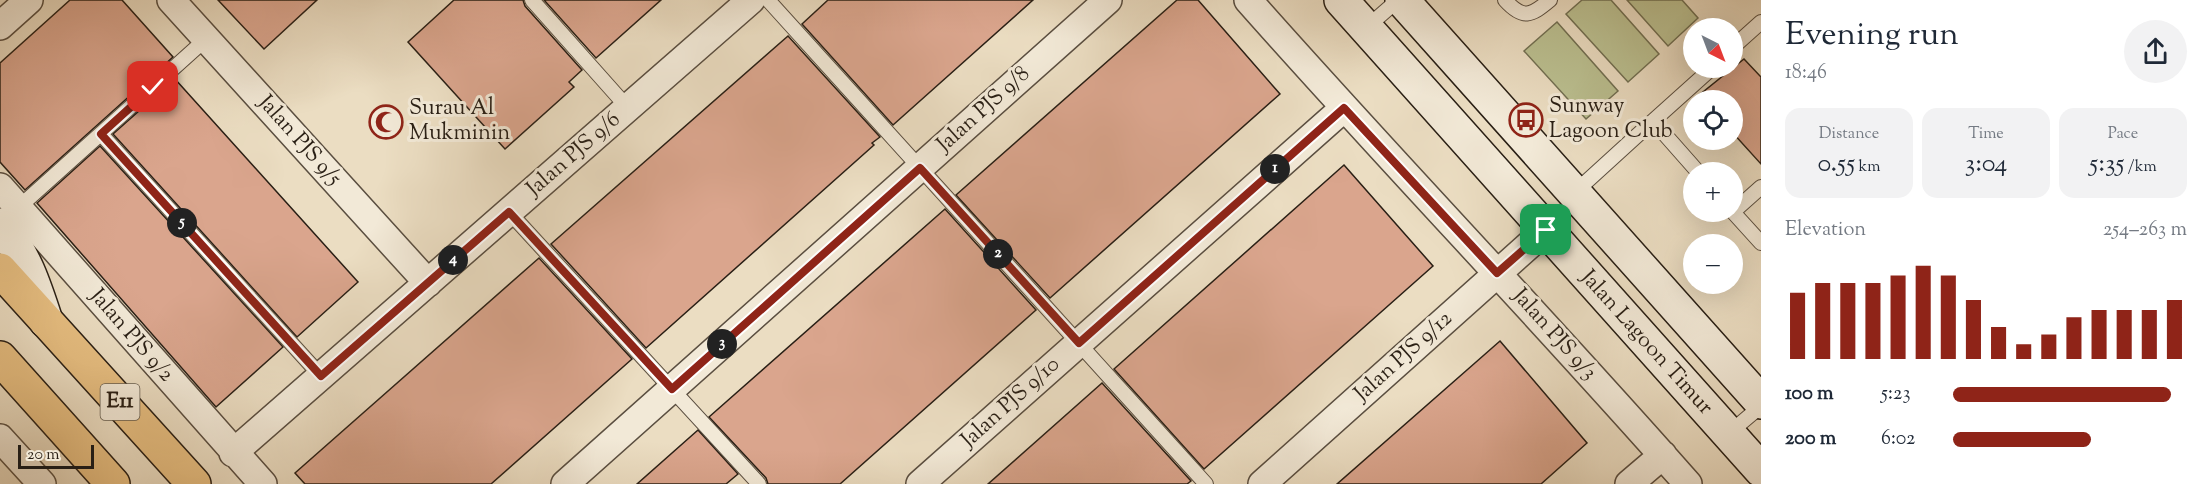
<!DOCTYPE html>
<html lang="en">
<head>
<meta charset="utf-8">
<style>
  :root { --surface:#fff; --page:#f2f2f3; --text:#1f2937; --muted:#747a83; --accent:#8f2418 }
  body { margin:0; font-family:"Sorts Mill Goudy",serif; background:var(--page); color:var(--text); height:100vh; display:flex; flex-direction:column; font-size:22px; white-space:nowrap }
  * { box-sizing:border-box; margin:0 }
  p { font-size:20px; color:var(--muted) }
  .icon { flex:none; width:33px; height:33px; fill:none; stroke:currentColor; stroke-width:2; stroke-linecap:round; stroke-linejoin:round }
  .map { position:relative; flex:1; overflow:hidden }
  .side { display:flex; flex-direction:column; background:var(--surface); width:450px }
  .side>* { flex:none }
  .needle { width:39px; rotate:138deg }
  .controls { position:absolute; left:1683px; top:18px; display:grid; gap:12px }
  .controls a { display:grid; place-items:center; width:60px; height:60px; border-radius:50%; background:var(--surface); box-shadow:0 6px 24px #0002; font-size:30px }
  .scale { position:absolute; left:18px; bottom:15px; width:76px; box-sizing:border-box; padding-left:6px; border:3px solid #291f15; border-top:0; font-size:16px; line-height:21px; white-space:nowrap; color:#291f15; -webkit-text-stroke:4px #f2e9d7; paint-order:stroke }
  .pin { position:absolute; display:grid; place-items:center; width:51px; height:51px; color:#fff; margin:-26px; border-radius:12px; box-shadow:0 3px 9px #0006 }
  .km { position:absolute; width:30px; height:30px; margin:-15px; border-radius:50%; background:#222; color:#fff; font-size:16px; line-height:30px; text-align:center }
  .round { display:grid; place-items:center; flex:none; width:63px; height:63px; border-radius:32px; background:var(--page) }
  .head { display:flex; align-items:center; justify-content:space-between; height:102px; padding:0 24px }
  h1 { font-size:33px; font-weight:600; line-height:45px }
  .metrics { display:grid; grid-template-columns:repeat(3,1fr); gap:9px; height:102px; padding:6px 24px }
  .metrics div { display:grid; align-content:center; border-radius:15px; background:var(--page); text-align:center }
  .metrics b { font-size:26px; font-weight:600 }
  .metrics small { font-size:16px; font-weight:400 }
  .metrics p { font-size:16px }
  .chart { height:168px; padding:12px 24px }
  .chart p { display:flex; justify-content:space-between }
  .chart svg { width:100%; height:108px; margin-top:6px; stroke:var(--accent); stroke-width:6 }
  ul { padding:0 24px; list-style:none; font-size:20px }
  li { display:grid; grid-template-columns:96px 72px 1fr; align-items:center; height:45px }
  li i { height:15px; border-radius:8px; background:var(--accent) }
  main { display:flex; flex:1; min-height:0 }
  .map>svg:first-child { display:block }
  .green { fill:#bbc091; stroke:#727053; stroke-width:1.5 }
  .building { fill:#daa58d; stroke:#291f15; stroke-width:1.5 }
  .lines { fill:none; stroke-linecap:round; stroke-linejoin:round }
  .service-casing { stroke:#5a4e40; stroke-width:16 }
  .minor-casing { stroke:#5a4e40; stroke-width:30 }
  .secondary-casing { stroke:#291f15; stroke-width:36 }
  .motorway-casing { stroke:#291f15; stroke-width:36 }
  .service { stroke:#f2e9d7; stroke-width:14 }
  .minor { stroke:#f2e9d7; stroke-width:27 }
  .secondary { stroke:#f2e9d7; stroke-width:33 }
  .motorway { stroke:#e6be81; stroke-width:33 }
  .route-casing { stroke:#fff; stroke-width:12 }
  .route { stroke:#8f2418; stroke-width:8 }
  .labels { text-anchor:middle; dominant-baseline:central; stroke-width:6; stroke-linejoin:round; paint-order:stroke }
  .shield { fill:#f2e9d7; stroke:#655c4f; stroke-width:1.5 }
  .shield-label { font-size:21px; font-weight:bold; fill:#291f15 }
  .poi-label { font-size:22px; fill:#291f15; stroke:#f2e9d7; text-anchor:start }
  .street-label { font-size:22px; fill:#291f15; stroke:#f2e9d7 }
</style>
</head>
<body>
<main>
<div class="map">
<svg width="1761" height="484" viewBox="0 0 1761 484">
  <rect width="100%" height="100%" fill="#ebddc2"/>
  <filter id="stains"><feTurbulence type="fractalNoise" baseFrequency=".00333" numOctaves="4"/><feColorMatrix values="0 0 0 0 .2 0 0 0 0 .09 0 0 0 0 .02 0 0 0 .5 -.17"/></filter>
  <radialGradient id="worn" r=".72"><stop offset=".6" stop-color="#630" stop-opacity="0"/><stop offset="1" stop-color="#630" stop-opacity=".3"/></radialGradient>
  <path class="green" d="M1582,0H1611L1659,54L1628,82L1566,14Z
    M1627,0H1682L1698,18L1668,46Z
    M1557,22L1618,91L1586,119L1524,51Z"/>
  <path class="building" d="M70,0H122L173,57L25,190L0,162V63Z
    M218,0H317L264,49Z
    M454,0H523L525,6L582,70L569,82L574,87L505,149L408,42Z
    M544,0H661L596,58Z
    M828,0H1033L893,125L802,24Z
    M1177,0H1198L1280,94L1050,298L956,195Z
    M788,36L880,137L872,143L874,145L646,348L551,244Z
    M1744,59L1761,77V164L1732,132V100H1693Z
    M175,79L358,282L297,337L113,134Z
    M100,146L283,347L216,407L37,203Z
    M1344,165L1433,266L1204,469L1114,369Z
    M945,209L1036,310L840,484H768L766,478L709,417Z
    M539,258L632,359L491,484H305L295,473Z
    M1500,341L1587,443L1541,484H1337Z
    M1102,383L1191,481L1187,484H988Z
    M698,430L738,474L726,484H637Z"/>
  <g class="lines">
    <g class="service-casing">
      <path id="service" d="M532,0L628,108
        M768,0L1206,484
        M1505,0C1523,20 1531,16 1550,0
        M1366,28L1398,0
        M1732,48L1761,22
        M1653,121L1712,68
        M101,134L321,376
        M1574,193L1653,121L1698,172
        M18,208L206,39
        M1732,211L1761,243
        M509,212L759,484
        M1733,212L1761,187
        M1728,434L1761,406"/>
    </g>
    <g class="minor-casing">
      <path id="minor" d="M171,0L428,283
        M1248,0C1393,164 1544,320 1688,484
        M0,26L29,0
        M0,187L263,484
        M0,438L42,484
        M233,453L751,0
        M565,484L1108,0
        M920,484L1344,108
        M1262,484L1546,230
        M1629,484L1663,455"/>
    </g>
    <g class="secondary-casing">
      <path id="secondary" d="M1341,0L1761,470
        M1402,0L1761,402
        M0,225C24,253 35,287 46,321"/>
    </g>
    <g class="motorway-casing">
      <path id="motorway" d="M0,270L194,484
        M0,358L113,484"/>
    </g>
    <use href="#service" class="service"/>
    <use href="#minor" class="minor"/>
    <use href="#secondary" class="secondary"/>
    <use href="#motorway" class="motorway"/>
  </g>
  <g class="lines">
    <g class="route-casing">
      <path id="route" d="M153,87L101,134L321,376L509,212L672,389L920,168L1079,343L1344,108L1497,273L1546,230"/>
    </g>
    <use href="#route" class="route"/>
  </g>
  <defs>
    <g id="bus-ring" transform="scale(1.725)"><circle r="9.5" fill="#f2e9d7" stroke="#8f2418" stroke-width="1.5"/><path d="M-5-6H5V4H4V6H2V4H-2V6H-4V4H-5ZM-3.5-4V0h7V-4ZM-3.5 1.2v1.5H-2V1.2ZM2 1.2v1.5H3.5V1.2Z" fill="#8f2418"/></g>
    <g id="mosque-ring" transform="scale(1.725)"><circle r="9.5" fill="#f2e9d7" stroke="#8f2418" stroke-width="1.5"/><path d="M3.5-4.9A6 6 0 1 0 3.5 4.9A5 5 0 1 1 3.5-4.9Z" fill="#8f2418"/></g>
  </defs>
  <g fill-rule="evenodd">
    <use href="#bus-ring" x="1526" y="120"/>
    <use href="#mosque-ring" x="386" y="122"/>
  </g>
  <g class="labels">
    <rect class="shield" x="100.5" y="384" width="39" height="36" rx="4.5"/>
    <g class="shield-label">
      <text x="120" y="402">E11</text>
    </g>
    <g class="poi-label">
      <text x="1549" y="107">Sunway<tspan x="1549" dy="25">Lagoon Club</tspan></text>
      <text x="409" y="109">Surau Al<tspan x="409" dy="25">Mukminin</tspan></text>
    </g>
    <g class="street-label">
      <text transform="translate(984 110) rotate(-42)">Jalan PJS 9/8</text>
      <text transform="translate(299 141) rotate(48)">Jalan PJS 9/5</text>
      <text transform="translate(574 155) rotate(-41)">Jalan PJS 9/6</text>
      <text transform="translate(1554 335) rotate(48)">Jalan PJS 9/3</text>
      <text transform="translate(131 336) rotate(49)">Jalan PJS 9/2</text>
      <text transform="translate(1646 343) rotate(48)">Jalan Lagoon Timur</text>
      <text transform="translate(1404 357) rotate(-42)">Jalan PJS 9/12</text>
      <text transform="translate(1011 403) rotate(-42)">Jalan PJS 9/10</text>
    </g>
  </g>
  <rect width="100%" height="100%" filter="url(#stains)"/>
  <rect width="100%" height="100%" fill="url(#worn)"/>
</svg>
<div class="controls">
<a><svg class="needle" viewBox="-14 -14 28 28"><path d="M0-13l5 13h-10z" fill="#e53935"/><path d="M0 13l5-13h-10z" fill="#747a83"/></svg></a>
<a><svg class="icon" aria-label="locate" viewBox="0 0 24 24"><circle cx="12" cy="12" r="6"/><path d="M12 2v4M12 18v4M2 12h4M18 12h4"/></svg></a>
<a>+</a>
<a>−</a>
</div>
<div class="scale">20 m</div>
<div class="pin" style="left:1546px;top:230px;background:#1e9e55"><svg class="icon" aria-label="arrive" viewBox="0 0 24 24"><path d="M6 21V4h12l-3 4 3 4H6"/></svg></div>
<div class="pin" style="left:153px;top:87px;background:#d93025"><svg class="icon" aria-label="check" viewBox="0 0 24 24"><path d="M5 12l5 5 9-10"/></svg></div>
<b class="km" style="left:1275px;top:169px">1</b>
<b class="km" style="left:998px;top:254px">2</b>
<b class="km" style="left:722px;top:344px">3</b>
<b class="km" style="left:453px;top:260px">4</b>
<b class="km" style="left:182px;top:223px">5</b>
</div>
<section class="side">
<div class="head"><div><h1>Evening run</h1><p>18:46</p></div><a class="round"><svg class="icon" aria-label="share" viewBox="0 0 24 24"><path d="M12 15V3M7 8l5-5 5 5M5 13v7h14v-7"/></svg></a></div>
<div class="metrics">
<div><p>Distance</p><b>0.55<small> km</small></b></div>
<div><p>Time</p><b>3:04</b></div>
<div><p>Pace</p><b>5:35<small> /km</small></b></div>
</div>
<div class="chart"><p><span>Elevation</span>254–263 m</p>
<svg viewBox="0 0 160 44" preserveAspectRatio="none"><path d="M5 44V17M15 44V13M25 44V13M35 44V13M45 44V10M55 44V6M65 44V10M75 44V20M85 44V31M95 44V38M105 44V34M115 44V27M125 44V24M135 44V24M145 44V24M155 44V20"/></svg>
</div>
<ul>
<li><b>100 m</b>5:23<i style="width:93%"></i></li>
<li><b>200 m</b>6:02<i style="width:59%"></i></li>
</ul>
</section>
</main>
</body>
</html>
